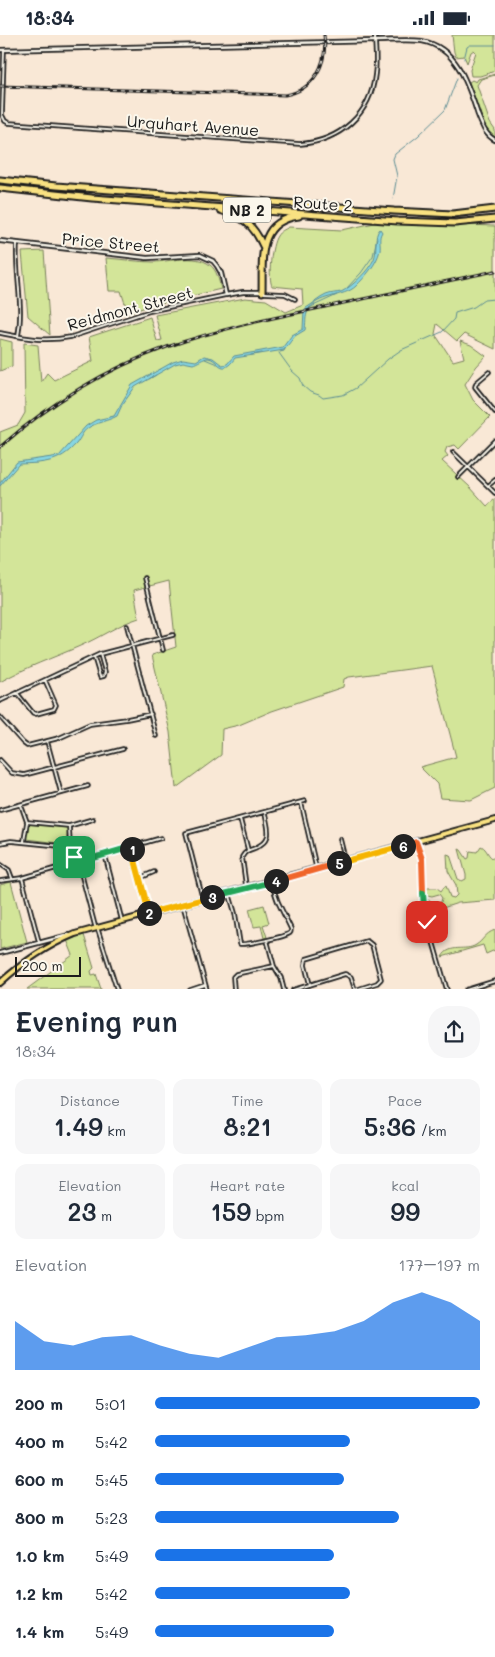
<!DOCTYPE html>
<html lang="en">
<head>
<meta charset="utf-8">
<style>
  :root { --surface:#fff; --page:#f6f6f7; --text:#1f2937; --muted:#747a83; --accent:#1a73e8 }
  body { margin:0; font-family:Mali,sans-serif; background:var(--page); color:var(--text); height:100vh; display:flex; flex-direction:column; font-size:19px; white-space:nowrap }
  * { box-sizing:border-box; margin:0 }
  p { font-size:16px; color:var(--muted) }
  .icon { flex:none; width:28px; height:28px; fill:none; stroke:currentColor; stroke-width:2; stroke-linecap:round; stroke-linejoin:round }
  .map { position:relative; height:954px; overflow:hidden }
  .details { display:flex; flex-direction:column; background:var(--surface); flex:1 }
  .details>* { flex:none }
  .scale { position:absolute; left:15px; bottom:12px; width:66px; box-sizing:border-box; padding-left:5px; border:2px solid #1c1c1c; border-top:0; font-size:14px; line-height:18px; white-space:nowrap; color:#1c1c1c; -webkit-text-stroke:4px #fbf7ec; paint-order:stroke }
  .pin { position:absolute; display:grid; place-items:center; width:42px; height:42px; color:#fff; margin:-21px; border-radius:10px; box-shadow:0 2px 8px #0006 }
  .km { position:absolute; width:25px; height:25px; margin:-12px; border-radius:50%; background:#222; color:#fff; font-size:14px; line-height:25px; text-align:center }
  .round { display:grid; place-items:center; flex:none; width:52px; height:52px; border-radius:20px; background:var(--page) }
  .headline { display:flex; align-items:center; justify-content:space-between; height:85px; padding:0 15px }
  h1 { font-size:28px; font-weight:600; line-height:38px }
  .stats { display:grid; grid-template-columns:repeat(3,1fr); gap:8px; height:85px; padding:5px 15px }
  .stats div { display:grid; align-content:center; border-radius:12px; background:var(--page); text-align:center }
  .stats b { font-size:25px; font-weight:600 }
  .stats small { font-size:14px; font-weight:400 }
  .stats p { font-size:14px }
  .chart { height:140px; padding:10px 15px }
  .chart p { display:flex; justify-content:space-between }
  .chart svg { width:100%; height:90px; margin-top:5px; fill:var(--accent); opacity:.7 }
  ul { padding:0 15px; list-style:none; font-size:16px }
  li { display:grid; grid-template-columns:80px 60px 1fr; align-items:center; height:38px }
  li i { height:12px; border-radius:6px; background:var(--accent) }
  .status { display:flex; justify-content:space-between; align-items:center; height:35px; padding:0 25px; background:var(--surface); direction:ltr }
  .status svg { height:14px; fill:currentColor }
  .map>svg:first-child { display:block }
  .green { fill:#d3e599; stroke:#78805a }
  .water { fill:#86d6e3; stroke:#5c8c93 }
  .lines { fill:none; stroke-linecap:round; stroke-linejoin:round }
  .stream { stroke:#5c8c93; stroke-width:1 }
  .minor-casing { stroke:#1c1c1c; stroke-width:5.5 }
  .tertiary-casing { stroke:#1c1c1c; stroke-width:6 }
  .primary-casing { stroke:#1c1c1c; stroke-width:8 }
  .motorway-casing { stroke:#1c1c1c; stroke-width:9 }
  .minor { stroke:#fbf7ec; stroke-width:2 }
  .tertiary { stroke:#fbf7ec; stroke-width:2.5 }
  .primary { stroke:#f9e181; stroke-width:4 }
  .motorway { stroke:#f9e181; stroke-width:5 }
  .rail-casing { stroke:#1c1c1c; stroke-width:3 }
  .rail { stroke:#fbf7ec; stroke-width:1; stroke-dasharray:4; stroke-linecap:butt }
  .split-1-casing { stroke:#fff; stroke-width:10 }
  .split-2-casing { stroke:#fff; stroke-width:10 }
  .split-3-casing { stroke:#fff; stroke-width:10 }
  .split-4-casing { stroke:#fff; stroke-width:10 }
  .split-5-casing { stroke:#fff; stroke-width:10 }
  .split-6-casing { stroke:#fff; stroke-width:10 }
  .split-7-casing { stroke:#fff; stroke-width:10 }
  .split-8-casing { stroke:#fff; stroke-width:10 }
  .split-1 { stroke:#22a559; stroke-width:6 }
  .split-2 { stroke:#f5b400; stroke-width:6 }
  .split-3 { stroke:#f5b400; stroke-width:6 }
  .split-4 { stroke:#22a559; stroke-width:6 }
  .split-5 { stroke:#f0652b; stroke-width:6 }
  .split-6 { stroke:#f5b400; stroke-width:6 }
  .split-7 { stroke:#f0652b; stroke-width:6 }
  .split-8 { stroke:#22a559; stroke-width:6 }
  .labels { text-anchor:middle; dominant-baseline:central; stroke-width:4; stroke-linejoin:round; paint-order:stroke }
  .shield { fill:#fbf7ec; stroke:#5f5e5a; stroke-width:1 }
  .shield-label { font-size:15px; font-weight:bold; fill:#1c1c1c }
  .street-label { font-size:16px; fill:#1c1c1c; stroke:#fbf7ec }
</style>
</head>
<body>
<div class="status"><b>18:34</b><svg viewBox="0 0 49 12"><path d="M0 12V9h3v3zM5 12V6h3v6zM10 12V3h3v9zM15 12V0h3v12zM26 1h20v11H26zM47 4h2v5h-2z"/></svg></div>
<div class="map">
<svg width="495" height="955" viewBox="0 0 495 955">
  <rect width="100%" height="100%" fill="#f9e8d6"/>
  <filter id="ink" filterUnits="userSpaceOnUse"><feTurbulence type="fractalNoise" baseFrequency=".02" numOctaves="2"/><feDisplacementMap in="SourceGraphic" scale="10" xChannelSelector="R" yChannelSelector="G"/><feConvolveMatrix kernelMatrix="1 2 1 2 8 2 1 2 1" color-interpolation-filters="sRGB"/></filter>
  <g filter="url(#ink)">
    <path class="green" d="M452,0H495V36L480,41H471L470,35L476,17L474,15L471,17L467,28L464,21L456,22L454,17Z
      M495,39V40L481,44L477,50L490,88L495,95V102L486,94L469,47L472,45L476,47L478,44Z
      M379,187L495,191V314L464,299L457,306L437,289L435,299L453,326L464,323L460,306L471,310L486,321L476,332L465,349L473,365L490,382L459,414L455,410L447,412L445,417L448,421L442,426L470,452L487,471L495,464V753L471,765L440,763L437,749L420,732L456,722L432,631L349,642L344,644L343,652L272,676L239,690L222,694L221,720L176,753L170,697L152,620L176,612L169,546L134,555L139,583C117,590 101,602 80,611C53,623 26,632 0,647V397L18,390L25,378L24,308L38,310L41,347L47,338L54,345L93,326L89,302L150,282L157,306L162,305L155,280L245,263L266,265L286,277L303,270L302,254L272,251C268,243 271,210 277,201C280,196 284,195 289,192L342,195Z
      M44,216L50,300L28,281L22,217Z
      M106,223C122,224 138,227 153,227C170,227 195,218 210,230C217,235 219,246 221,254L149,271L128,278L121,256H109Z
      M0,304L12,307V331L0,336Z
      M28,788L68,793L66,809L26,804Z
      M481,811C488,814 487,822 495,824V865L458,868L427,878L426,865H430L429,869L432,873L440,870L442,863L439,859L432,861L427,860L425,857L427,853H437L441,856L444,852L446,851L450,862L454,863L457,860L456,850L448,836L447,819L450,820L458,844L462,846L466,844V840L459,814L461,815L467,824L469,823L470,816L477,817Z
      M11,847L27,907L0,914V850Z
      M264,870L269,888L263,890L267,902L264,903L261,891L254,892L249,874Z
      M495,895V915L486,919L483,910L442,922C450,908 465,917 476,910C484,905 484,899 495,895Z
      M84,900L94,933L91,936L92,940L96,939L101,954H27L73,920L67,905Z"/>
    <path class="water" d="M380,194L382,197C378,203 381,208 380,215C377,229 365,242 356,251C344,263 316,259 308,276C305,281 306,289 305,295L295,301L284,315L235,323C221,343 219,324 208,323C204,323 197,328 193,329L183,327L175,329L135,352L122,370L117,381C108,386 97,387 88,393C82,397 81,403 76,409C59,428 44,428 19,429L0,451V448L17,427L59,421L86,391L96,385L114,381L132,350L173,327L183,324L196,326L204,321L213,323L222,330L227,329L234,321L283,312L292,300L303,294L304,275L306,273C313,269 319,263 326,260C331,258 336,258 341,257C352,252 369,235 374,224C378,215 373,201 380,194Z"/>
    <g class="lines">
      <path class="stream" d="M464,24L467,12L470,10H495
        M393,164L397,141L393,124L395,119L418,101L445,75L457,43
        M346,254L361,238L373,221L377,203
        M309,273L337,260
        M280,317L284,316L286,312
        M279,318L292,336L300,343L303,351L310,357L319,360L323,363L343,360L356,353L388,324L401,315L442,297L454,284L455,278L474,272L484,265L495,264
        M251,320L262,318
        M205,324L217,329
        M149,344L156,340"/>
      <g class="minor-casing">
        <path id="minor" d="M4,15L2,80L5,86L9,88L300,109C340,106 371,79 375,39C377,26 375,13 375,0
          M17,209C15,239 24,271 18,301
          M264,258L285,259L295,264
          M0,298C26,303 44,307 71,302L150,276L226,260
          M489,337L476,348L475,352L495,377
          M453,417L495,458
          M458,442L495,405
          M488,451L495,445
          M145,543L163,615
          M127,591L156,701
          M94,622L100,642L104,641L105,637L100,619
          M17,658L33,678L36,679L54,674L56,670L45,645
          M0,666L100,619L173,600
          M0,682L23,708L27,711L59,703L90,689L127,684L151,679
          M47,706L61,758
          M0,725L12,738L24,740L123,714
          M301,767L316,832
          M21,770L27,787L24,806
          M0,775L88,751
          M240,784L248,815
          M27,787L69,791L93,784
          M69,791L70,812L80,834L95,891L98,895L117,955
          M340,804L345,824
          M416,807L422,824L423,872L447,955
          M0,808L11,806L70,812
          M131,812L148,877
          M105,820L122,886
          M0,829L9,835L12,843
          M22,843L39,907
          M140,843L154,837
          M0,846L22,843L161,803
          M246,851L242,822C245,816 249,815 255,813C274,804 268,795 265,778
          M229,858L235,878L240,909C246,910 285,902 290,898C291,897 291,895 291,894L278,867L271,847
          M203,865L186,798L305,766
          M183,870L207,955
          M267,905L274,931L281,943L284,955
          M310,950L305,930L306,924L367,906L372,910L381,944L377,948L355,955
          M190,955L205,950
          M234,955L233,942L236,939L274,931
          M293,955L345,939L351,942L355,955
          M466,955L495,946"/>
      </g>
      <g class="tertiary-casing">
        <path id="tertiary" d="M0,15L375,6C390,6 407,4 422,6C458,13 468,50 478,80C482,90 485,100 495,105
          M0,206L147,223L200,220L213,226L217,231L221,238L226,260L243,257H262
          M0,918L69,900"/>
      </g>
      <g class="primary-casing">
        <path id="primary" d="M0,948C23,927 46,911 75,899L495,785"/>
      </g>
      <g class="motorway-casing">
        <path id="motorway" d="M0,145L56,151L394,176L453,179L495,174
          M0,153L92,163L398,186L455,188L495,184
          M220,175C243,182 253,189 263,211
          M262,257C263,225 256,186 299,181"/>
      </g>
      <use href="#minor" class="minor"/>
      <use href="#tertiary" class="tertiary"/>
      <use href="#primary" class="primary"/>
      <use href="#motorway" class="motorway"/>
      <g class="rail-casing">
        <path id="rail" d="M0,51L285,60C314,55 328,29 324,0
          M0,412C49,369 106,334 167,312C219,294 272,283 325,272C382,260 438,248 495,236"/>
      </g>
      <use href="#rail" class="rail"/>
    </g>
  </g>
  <g class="lines" filter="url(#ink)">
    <g class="split-1-casing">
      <path id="split-1" d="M74,822L76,828L131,812L132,814"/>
    </g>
    <g class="split-2-casing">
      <path id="split-2" d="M132,814L149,878"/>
    </g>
    <g class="split-3-casing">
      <path id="split-3" d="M149,878L212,862"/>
    </g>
    <g class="split-4-casing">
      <path id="split-4" d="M212,862L276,846"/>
    </g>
    <g class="split-5-casing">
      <path id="split-5" d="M276,846L339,828"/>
    </g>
    <g class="split-6-casing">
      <path id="split-6" d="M339,828L403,811"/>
    </g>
    <g class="split-7-casing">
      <path id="split-7" d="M403,811L416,807L422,824L423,858"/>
    </g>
    <g class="split-8-casing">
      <path id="split-8" d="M423,858L424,872L427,887"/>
    </g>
    <use href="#split-1" class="split-1"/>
    <use href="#split-2" class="split-2"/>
    <use href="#split-3" class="split-3"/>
    <use href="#split-4" class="split-4"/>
    <use href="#split-5" class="split-5"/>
    <use href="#split-6" class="split-6"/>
    <use href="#split-7" class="split-7"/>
    <use href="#split-8" class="split-8"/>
  </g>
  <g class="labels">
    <rect class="shield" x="223" y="162.5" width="48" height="25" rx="4"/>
    <g class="shield-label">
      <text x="247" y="175">NB 2</text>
    </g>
    <g class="street-label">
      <text transform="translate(193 90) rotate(4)">Urquhart Avenue</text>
      <text transform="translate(323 168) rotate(4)">Route 2</text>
      <text transform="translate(111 207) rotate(5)">Price Street</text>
      <text transform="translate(130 273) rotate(-15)">Reidmont Street</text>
    </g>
  </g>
</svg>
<div class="scale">200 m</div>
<div class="pin" style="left:74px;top:822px;background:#1e9e55"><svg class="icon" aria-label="arrive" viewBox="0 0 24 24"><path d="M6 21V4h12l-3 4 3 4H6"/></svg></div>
<div class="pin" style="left:427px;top:887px;background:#d93025"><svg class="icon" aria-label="check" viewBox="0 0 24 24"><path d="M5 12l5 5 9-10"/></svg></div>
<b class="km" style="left:132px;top:814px">1</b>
<b class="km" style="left:149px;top:878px">2</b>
<b class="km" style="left:212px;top:862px">3</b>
<b class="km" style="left:276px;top:846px">4</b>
<b class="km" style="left:339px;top:828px">5</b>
<b class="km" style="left:403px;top:811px">6</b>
</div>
<section class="details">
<div class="headline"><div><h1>Evening run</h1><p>18:34</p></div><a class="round"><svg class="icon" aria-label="share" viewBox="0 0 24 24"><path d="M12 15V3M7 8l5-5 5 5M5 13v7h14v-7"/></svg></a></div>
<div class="stats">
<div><p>Distance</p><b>1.49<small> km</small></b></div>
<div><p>Time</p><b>8:21</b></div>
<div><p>Pace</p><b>5:36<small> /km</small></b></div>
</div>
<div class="stats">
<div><p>Elevation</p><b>23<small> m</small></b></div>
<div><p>Heart rate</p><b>159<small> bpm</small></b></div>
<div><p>kcal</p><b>99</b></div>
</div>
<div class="chart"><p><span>Elevation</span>177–197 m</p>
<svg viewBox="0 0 160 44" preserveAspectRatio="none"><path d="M0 44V20L10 30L20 32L30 28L40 27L50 32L60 36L70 38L80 33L90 28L100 27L110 25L120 20L130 11L140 6L150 11L160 20V44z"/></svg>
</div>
<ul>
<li><b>200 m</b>5:01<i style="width:100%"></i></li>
<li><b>400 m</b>5:42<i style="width:60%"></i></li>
<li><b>600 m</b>5:45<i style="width:58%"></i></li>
<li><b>800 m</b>5:23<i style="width:75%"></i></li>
<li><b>1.0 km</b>5:49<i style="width:55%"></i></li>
<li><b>1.2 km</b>5:42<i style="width:60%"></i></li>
<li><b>1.4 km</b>5:49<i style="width:55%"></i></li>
</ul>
</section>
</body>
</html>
